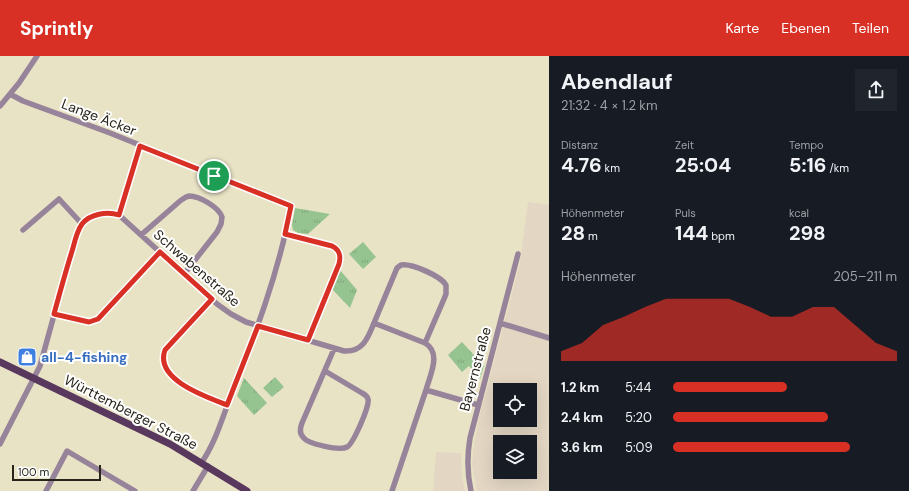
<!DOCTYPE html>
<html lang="de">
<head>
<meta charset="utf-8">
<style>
  :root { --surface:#171b24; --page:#20242c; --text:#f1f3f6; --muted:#9ea1a6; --accent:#d93025 }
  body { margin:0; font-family:"DM Sans",sans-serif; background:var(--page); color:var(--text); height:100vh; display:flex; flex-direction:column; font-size:15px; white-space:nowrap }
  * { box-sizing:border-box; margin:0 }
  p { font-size:13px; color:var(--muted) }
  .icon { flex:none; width:22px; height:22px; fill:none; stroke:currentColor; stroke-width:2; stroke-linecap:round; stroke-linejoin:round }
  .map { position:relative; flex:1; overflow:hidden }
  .details { display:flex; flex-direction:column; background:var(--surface); width:360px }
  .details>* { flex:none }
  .controls { position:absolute; left:493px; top:327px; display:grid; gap:8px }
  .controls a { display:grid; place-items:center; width:44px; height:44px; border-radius:0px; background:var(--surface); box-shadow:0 4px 16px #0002; font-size:20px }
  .scale { position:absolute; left:12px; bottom:10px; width:89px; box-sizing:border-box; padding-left:4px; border:2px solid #272419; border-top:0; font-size:11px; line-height:14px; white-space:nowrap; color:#272419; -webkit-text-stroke:3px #fff; paint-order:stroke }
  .pin { position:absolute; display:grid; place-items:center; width:34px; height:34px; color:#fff; margin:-17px; border:2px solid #fff; border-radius:50%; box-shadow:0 1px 4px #0007 }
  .round { display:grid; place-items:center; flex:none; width:42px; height:42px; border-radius:0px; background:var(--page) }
  .summary { display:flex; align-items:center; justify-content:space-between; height:68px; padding:0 12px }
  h1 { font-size:22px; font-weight:700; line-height:30px }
  .figures { display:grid; grid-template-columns:repeat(3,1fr); gap:6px; height:68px; padding:4px 12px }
  .figures div { display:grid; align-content:center }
  .figures b { font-size:20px; font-weight:700 }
  .figures small { font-size:11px; font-weight:400 }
  .figures p { font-size:11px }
  .chart { height:112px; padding:8px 12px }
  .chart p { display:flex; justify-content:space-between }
  .chart svg { width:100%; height:72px; margin-top:4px; fill:var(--accent); opacity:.7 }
  ul { padding:0 12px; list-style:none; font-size:13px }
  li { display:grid; grid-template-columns:64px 48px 1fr; align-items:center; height:30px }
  li i { height:10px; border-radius:5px; background:var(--accent) }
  header { display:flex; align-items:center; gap:24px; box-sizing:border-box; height:56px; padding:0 20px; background:var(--accent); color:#fff }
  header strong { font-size:19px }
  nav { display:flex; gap:22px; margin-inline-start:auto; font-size:14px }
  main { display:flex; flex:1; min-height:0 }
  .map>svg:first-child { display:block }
  .commercial { fill:#e3d6c3; fill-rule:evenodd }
  .grass { fill:url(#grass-tufts) }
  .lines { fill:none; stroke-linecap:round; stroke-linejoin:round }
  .minor { stroke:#98849a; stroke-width:5.5 }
  .major { stroke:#59385e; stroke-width:7 }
  .route-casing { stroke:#fff; stroke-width:8 }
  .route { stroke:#d93025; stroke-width:5 }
  .labels { text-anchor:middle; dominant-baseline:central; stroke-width:4; stroke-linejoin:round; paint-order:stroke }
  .street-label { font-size:14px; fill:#272419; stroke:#fff }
  .shop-label { font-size:14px; font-weight:bold; fill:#366cbe; stroke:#fff; text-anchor:start }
</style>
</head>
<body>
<header>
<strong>Sprintly</strong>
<nav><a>Karte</a><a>Ebenen</a><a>Teilen</a></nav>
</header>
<main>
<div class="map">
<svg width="549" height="435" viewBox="0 0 549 435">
  <defs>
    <pattern id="grass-tufts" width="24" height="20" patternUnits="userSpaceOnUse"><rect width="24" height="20" fill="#96c491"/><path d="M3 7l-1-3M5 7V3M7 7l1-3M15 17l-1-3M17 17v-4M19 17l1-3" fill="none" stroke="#81a87c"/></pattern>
  </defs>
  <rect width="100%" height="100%" fill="#e9e3c5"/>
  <path class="commercial" d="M528,146L549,149V435H477L472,408L474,388L479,362L520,207ZM500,334H530V364H500ZM500,386H530V416H500Z
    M436,396L461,397L462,420L465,435H433Z"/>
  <path class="grass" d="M295,152L330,158L308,178L298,177L293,174L292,169Z
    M363,186L376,201L363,213L349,198Z
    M340,214L357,234L350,252L332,233Z
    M462,286L484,310L480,323L469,310L462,316L448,299Z
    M275,321L284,331L272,341L263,332Z
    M244,322L267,347L254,359L237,340Z"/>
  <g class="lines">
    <path class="minor" d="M10,38L23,45L110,77L291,150C279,216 255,279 230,342C222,363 215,387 202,406
      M0,50L19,27L37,0
      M119,159L217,248L231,258L246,266L344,295C363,296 368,282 374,267L425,287C442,297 430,319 426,334L478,349
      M23,174L59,143L82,168C92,159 105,154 119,159L140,90
      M285,178L332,190C340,194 341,200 339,208L308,284
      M141,179L180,145C183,143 185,141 189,140C199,140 219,151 222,161L221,168L217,176L184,218
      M212,243L168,290C147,320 209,342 227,349
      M54,258L89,266L99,263L160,196
      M374,267L397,212L401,209C411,207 441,220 446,229V238L444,243L425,287
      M500,267L549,282
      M325,315L362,337C364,338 367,340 368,343C370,350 353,388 347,391C340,395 307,388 303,381C299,377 300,372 302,367L334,293
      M0,388L40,310L72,194L78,175L82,168
      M46,435L67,395L135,435
      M193,435L208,410
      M392,435L426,334
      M471,435C467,417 467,400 470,382L518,198"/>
    <path class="major" d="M0,306L170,388L247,435"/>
  </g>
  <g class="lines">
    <g class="route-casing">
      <path id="route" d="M140,90L291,150L285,178L332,190C340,194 341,200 339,208L308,284L258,270L227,349C207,341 154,324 165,294L212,243L160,196L98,263L89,266L54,258C60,236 66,214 73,192C75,184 77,175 82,168C90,158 107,155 119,159Z"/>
    </g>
    <use href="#route" class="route"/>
  </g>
  <defs>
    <g id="shop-square" transform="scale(1)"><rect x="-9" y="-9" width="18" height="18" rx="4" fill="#3f7fe0" stroke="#fff"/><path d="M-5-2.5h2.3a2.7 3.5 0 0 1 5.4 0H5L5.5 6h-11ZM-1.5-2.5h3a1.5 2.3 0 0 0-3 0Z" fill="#fff"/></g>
  </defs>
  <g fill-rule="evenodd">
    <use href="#shop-square" x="27" y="301"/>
  </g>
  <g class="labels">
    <g class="street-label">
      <text transform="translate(99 61) rotate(21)">Lange Äcker</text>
      <text transform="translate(197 212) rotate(41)">Schwabenstraße</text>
      <text transform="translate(475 313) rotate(-75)">Bayernstraße</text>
      <text transform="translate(131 356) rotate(27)">Württemberger Straße</text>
    </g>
    <g class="shop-label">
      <text x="41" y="301">all-4-fishing</text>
    </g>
  </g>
</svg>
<div class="controls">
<a><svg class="icon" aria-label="locate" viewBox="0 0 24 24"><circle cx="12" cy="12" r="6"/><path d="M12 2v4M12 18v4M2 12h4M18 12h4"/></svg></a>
<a><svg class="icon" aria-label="layers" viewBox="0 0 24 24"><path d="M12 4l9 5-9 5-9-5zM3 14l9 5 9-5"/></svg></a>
</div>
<div class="scale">100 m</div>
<div class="pin" style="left:214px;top:120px;background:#1e9e55"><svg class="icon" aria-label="arrive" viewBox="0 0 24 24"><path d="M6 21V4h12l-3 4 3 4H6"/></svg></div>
</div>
<section class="details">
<div class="summary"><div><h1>Abendlauf</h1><p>21:32 · 4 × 1.2 km</p></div><a class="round"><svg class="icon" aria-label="share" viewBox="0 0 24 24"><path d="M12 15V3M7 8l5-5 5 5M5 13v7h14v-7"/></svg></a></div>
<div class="figures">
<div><p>Distanz</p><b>4.76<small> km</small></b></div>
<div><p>Zeit</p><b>25:04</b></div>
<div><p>Tempo</p><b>5:16<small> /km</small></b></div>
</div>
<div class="figures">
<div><p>Höhenmeter</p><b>28<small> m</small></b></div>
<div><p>Puls</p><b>144<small> bpm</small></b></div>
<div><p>kcal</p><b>298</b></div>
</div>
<div class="chart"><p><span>Höhenmeter</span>205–211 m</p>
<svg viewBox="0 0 160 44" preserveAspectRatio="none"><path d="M0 44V38L10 33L20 22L30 17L40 11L50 6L60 6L70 6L80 6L90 11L100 17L110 17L120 11L130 11L140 22L150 33L160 38V44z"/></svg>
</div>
<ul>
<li><b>1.2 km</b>5:44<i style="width:51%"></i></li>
<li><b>2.4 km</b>5:20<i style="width:69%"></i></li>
<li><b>3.6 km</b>5:09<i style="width:79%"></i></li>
</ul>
</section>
</main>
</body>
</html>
